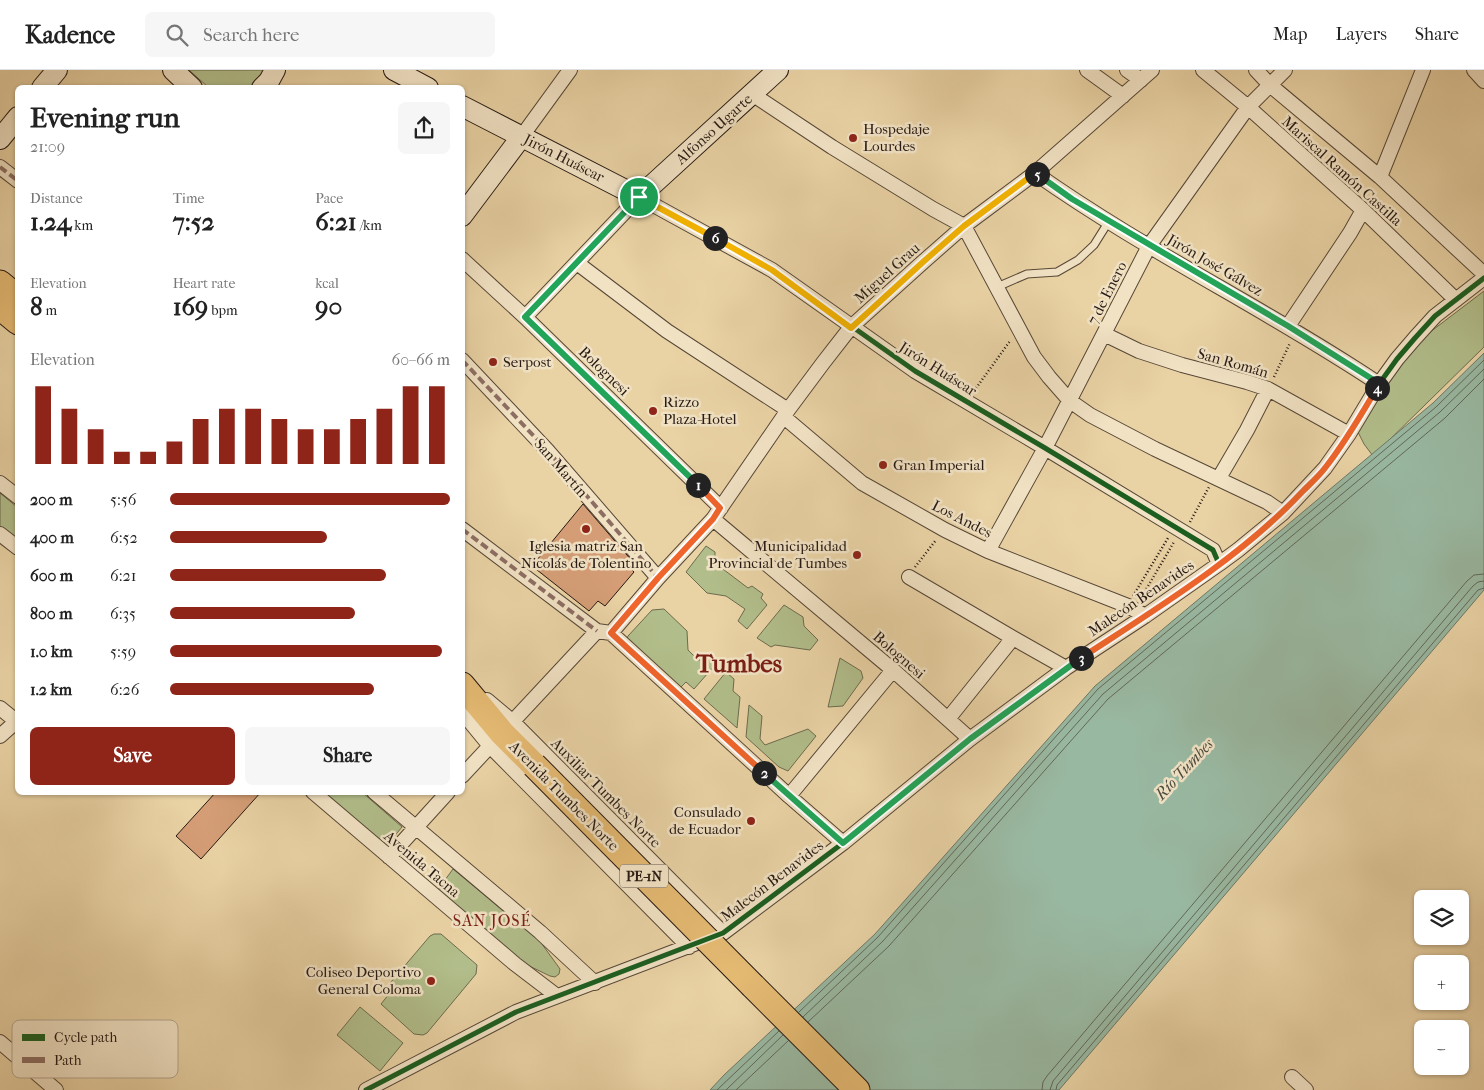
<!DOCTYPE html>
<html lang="en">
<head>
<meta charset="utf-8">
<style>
  :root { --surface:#fff; --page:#f6f6f6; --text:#222; --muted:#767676; --line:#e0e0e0; --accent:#8f2418 }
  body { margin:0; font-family:"IM FELL French Canon",serif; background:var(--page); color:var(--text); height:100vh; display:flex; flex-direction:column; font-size:19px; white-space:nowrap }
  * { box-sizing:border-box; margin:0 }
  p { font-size:16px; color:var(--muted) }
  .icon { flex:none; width:28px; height:28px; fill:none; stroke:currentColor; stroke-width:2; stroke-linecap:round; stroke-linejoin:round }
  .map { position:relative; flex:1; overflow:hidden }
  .sheet { position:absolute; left:15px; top:15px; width:450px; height:710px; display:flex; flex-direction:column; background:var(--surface); border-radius:8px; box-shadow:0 1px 4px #0004 }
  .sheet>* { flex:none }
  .controls { position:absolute; left:1414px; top:820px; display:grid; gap:10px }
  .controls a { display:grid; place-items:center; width:55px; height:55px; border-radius:8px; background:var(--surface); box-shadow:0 1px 4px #0004; font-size:25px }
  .pin { position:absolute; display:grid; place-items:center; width:42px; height:42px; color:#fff; margin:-21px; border:2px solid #fff; border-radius:50%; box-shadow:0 1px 5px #0007 }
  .km { position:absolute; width:25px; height:25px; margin:-12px; border-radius:50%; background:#222; color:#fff; font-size:14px; line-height:25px; text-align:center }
  .round { display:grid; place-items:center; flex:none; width:52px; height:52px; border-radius:8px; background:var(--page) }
  .head { display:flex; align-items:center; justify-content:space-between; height:85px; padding:0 15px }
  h1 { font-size:28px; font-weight:800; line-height:38px }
  .metrics { display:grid; grid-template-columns:repeat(3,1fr); gap:8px; height:85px; padding:5px 15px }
  .metrics div { display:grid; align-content:center }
  .metrics b { font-size:25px; font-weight:800 }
  .metrics small { font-size:14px; font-weight:400 }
  .metrics p { font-size:14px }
  .chart { height:140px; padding:10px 15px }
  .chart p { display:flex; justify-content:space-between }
  .chart svg { width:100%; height:90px; margin-top:5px; stroke:var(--accent); stroke-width:6 }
  .action { display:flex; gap:10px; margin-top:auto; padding:10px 15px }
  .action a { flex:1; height:58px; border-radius:8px; background:var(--accent); color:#fff; font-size:20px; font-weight:800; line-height:58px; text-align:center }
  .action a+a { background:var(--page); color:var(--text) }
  ul { padding:0 15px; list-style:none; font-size:16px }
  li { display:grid; grid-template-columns:80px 60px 1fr; align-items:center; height:38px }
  li i { height:12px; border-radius:6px; background:var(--accent) }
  header { display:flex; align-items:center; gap:30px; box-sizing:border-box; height:70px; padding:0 25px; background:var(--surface); border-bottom:1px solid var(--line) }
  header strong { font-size:24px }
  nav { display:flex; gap:28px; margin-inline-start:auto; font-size:18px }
  .search { width:350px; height:45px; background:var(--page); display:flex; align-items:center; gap:12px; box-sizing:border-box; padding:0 18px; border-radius:8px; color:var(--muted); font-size:19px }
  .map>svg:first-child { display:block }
  .green { fill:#b1bd8a; stroke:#6c6b4e }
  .water { fill:#99b8a1; stroke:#6b7868 }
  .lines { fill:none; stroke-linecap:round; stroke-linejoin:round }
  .shore { stroke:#60685a; stroke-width:1 }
  .building { fill:#d49d76; stroke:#261913 }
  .lane-casing { stroke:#574737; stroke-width:9 }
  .street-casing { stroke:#574737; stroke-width:16 }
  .secondary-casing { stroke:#261913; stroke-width:22 }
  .highway-casing { stroke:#261913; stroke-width:27 }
  .path { stroke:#261913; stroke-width:2.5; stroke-dasharray:1 2.5; stroke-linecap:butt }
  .lane { stroke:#f1e2c4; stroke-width:7 }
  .street { stroke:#f1e2c4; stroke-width:14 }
  .secondary { stroke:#f1e2c4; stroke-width:20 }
  .highway { stroke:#e4b972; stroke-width:25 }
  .highway-bridge-casing { stroke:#261913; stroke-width:27; stroke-linecap:butt }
  .highway-bridge { stroke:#e4b972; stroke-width:25 }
  .quiet { stroke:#8d6e63; stroke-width:4; stroke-dasharray:8 4; stroke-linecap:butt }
  .cycleway-casing { stroke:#f1e2c4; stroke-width:8 }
  .cycleway { stroke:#1b5e20; stroke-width:5 }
  .split-1-casing { stroke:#fff; stroke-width:10 }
  .split-2-casing { stroke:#fff; stroke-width:10 }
  .split-3-casing { stroke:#fff; stroke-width:10 }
  .split-4-casing { stroke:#fff; stroke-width:10 }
  .split-5-casing { stroke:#fff; stroke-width:10 }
  .split-6-casing { stroke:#fff; stroke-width:10 }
  .split-7-casing { stroke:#fff; stroke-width:10 }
  .split-1 { stroke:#22a559; stroke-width:6 }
  .split-2 { stroke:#f0652b; stroke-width:6 }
  .split-3 { stroke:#22a559; stroke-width:6 }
  .split-4 { stroke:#f0652b; stroke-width:6 }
  .split-5 { stroke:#22a559; stroke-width:6 }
  .split-6 { stroke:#f5b400; stroke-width:6 }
  .split-7 { stroke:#f5b400; stroke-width:6 }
  .poi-dot { fill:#8f2418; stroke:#f1e2c4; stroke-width:2 }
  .labels { text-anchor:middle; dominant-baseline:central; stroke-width:5; stroke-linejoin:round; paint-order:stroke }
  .shield { fill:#f1e2c4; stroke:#635548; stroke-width:1 }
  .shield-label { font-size:14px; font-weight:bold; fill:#261913 }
  .street-label { font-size:15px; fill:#261913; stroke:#f1e2c4 }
  .poi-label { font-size:15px; fill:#261913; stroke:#f1e2c4; text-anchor:start }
  .water-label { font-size:16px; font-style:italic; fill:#48493e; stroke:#f1e2c4 }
  .neighbourhood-label { font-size:16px; letter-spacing:1px; fill:#7a1f14; stroke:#f1e2c4 }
  .town-label { font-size:25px; font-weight:bold; fill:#7a1f14; stroke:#f1e2c4 }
  .key { fill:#f1e2c4; stroke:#b4a68f; stroke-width:1 }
  .key-label { font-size:14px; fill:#261913 }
</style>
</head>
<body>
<header>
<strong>Kadence</strong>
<div class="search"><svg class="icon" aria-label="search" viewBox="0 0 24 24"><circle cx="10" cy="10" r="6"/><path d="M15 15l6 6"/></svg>Search here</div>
<nav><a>Map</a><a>Layers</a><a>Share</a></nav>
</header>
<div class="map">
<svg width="1484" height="1020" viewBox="0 0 1484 1020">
  <rect width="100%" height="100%" fill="#e9d2a4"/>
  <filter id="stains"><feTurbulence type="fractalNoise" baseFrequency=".004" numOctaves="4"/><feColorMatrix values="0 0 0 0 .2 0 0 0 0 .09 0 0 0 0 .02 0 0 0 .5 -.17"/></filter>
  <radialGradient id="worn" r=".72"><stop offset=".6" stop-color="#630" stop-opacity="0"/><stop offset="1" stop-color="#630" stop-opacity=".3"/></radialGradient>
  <path class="green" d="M189,0H269L255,18L208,17Z
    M1484,221V277L1373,386L1364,374L1356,358L1417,272Z
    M0,423L17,437V474L0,459Z
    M706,476L715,482V493L748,518L752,516L763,524L761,528L767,535L747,559L738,551L745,539L726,526L707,523L686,502Z
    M784,535L803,547L804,556L818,570L810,580L775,575L771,577L757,568Z
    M664,539L687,561L688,580L698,590H710L715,595L694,619L686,612L679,619L627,569L628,566L652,540Z
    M840,588L861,601L863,608L843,636L828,637Z
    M726,602L734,609L733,621L740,627L737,658L704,629Z
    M749,635L762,646L760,669L765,675L808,659L816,666L788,701L779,697L746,667Z
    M323,723H363L402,757L387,775Z
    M453,799L539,870L560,899L559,904L555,907L550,906L519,891L437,821Z
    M434,864H441L477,895L476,904L427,963L423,965L414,964L381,934L389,924L385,919L430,866Z
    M360,937L403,973L380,1001L337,965Z"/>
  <path class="water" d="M1484,283V520L1059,1020H710L724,1005L875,864L1095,616L1433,333Z"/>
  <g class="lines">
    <path class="shore" d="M799,942L878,867L1098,619L1436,337L1484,290
      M803,947L883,871L1103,624L1440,342L1484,299
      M808,952L889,876L1108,629L1445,348L1484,309
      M717,1020L779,961
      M726,1020L783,965
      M736,1020L788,971
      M1042,1020L1043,1012L1047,1006L1467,511L1474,505L1484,504
      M1050,1020L1053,1011L1473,516L1478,512L1484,511
      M1056,1020L1057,1015L1478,520L1484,518"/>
  </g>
  <path class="building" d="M583,434L633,492L629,497L634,502L605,536L598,531L589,541L532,496Z
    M216,722H261L201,789L176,766Z"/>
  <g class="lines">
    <g class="lane-casing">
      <path id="lane" d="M997,217L1027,204L1057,202L1078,190L1094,175L1109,151"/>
    </g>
    <g class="street-casing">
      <path id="street" d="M1087,0L1123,26
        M1127,0L1141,10
        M1203,0L1248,37L1363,140L1456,230
        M1256,0L1270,15L1380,107L1484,204
        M1474,0L1484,11
        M752,24L832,77L933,139L964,156L1034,287L1049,307L1070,331L1090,345L1155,379L1267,432L1283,443
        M522,66L570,0
        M0,97L18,111
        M1035,103C1145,181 1267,239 1379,314
        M1380,107L1423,0
        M462,189L525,247L721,438
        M577,193L667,261L788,340
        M525,247L639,127L772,200L915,301L1045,378L1213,480L1219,494
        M1288,256L1350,163L1363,140
        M1104,264L1139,281L1182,295L1247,312L1268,319L1349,364
        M462,290L547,380L658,508
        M784,347L862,413L945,460L988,481L1128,536L1145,546
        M1219,408L1247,360L1268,319
        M0,413L18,427
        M713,449L893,600L970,669
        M462,459L597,561L611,563L789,726L843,773
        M0,464L18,478
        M988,481L1045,378L1149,176L1248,37L1285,0
        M909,507L1013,568L1066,598
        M611,563L658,508L713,449L788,340L823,293L851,257L923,192L964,156L1035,103L1152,0
        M487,630L513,652L723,863
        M0,638L16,651
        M462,642L490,676L689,877
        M948,649L1013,568
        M0,666L18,650
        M462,706L597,561
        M313,722L515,894L557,926
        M374,722L540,862L595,913
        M789,726L893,600
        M389,787L448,722
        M0,972L56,1020
        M1292,1007L1306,1020
        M366,1020L516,942L723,863L843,773L970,669L1066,598L1145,546L1219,494L1238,480L1283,443L1325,398L1349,364L1379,314L1397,289L1415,268L1435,246L1484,208"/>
    </g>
    <g class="secondary-casing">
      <path id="secondary" d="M173,0L192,18
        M394,0L428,18
        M42,18L57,0
        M262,18L269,11L275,0
        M462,36L639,127L778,0
        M0,69L18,47
        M462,146L522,66"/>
    </g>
    <g class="highway-casing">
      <path id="highway" d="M0,213L18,228
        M0,237L18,252
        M462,615L502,663L534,695
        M753,916L857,1020"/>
    </g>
    <path class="path" d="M1274,307L1290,273
      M974,321L1010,271
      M1190,452L1209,417
      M915,497L936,470
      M1133,526L1168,468
      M1141,528L1174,472"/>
    <use href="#lane" class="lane"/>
    <use href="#street" class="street"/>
    <use href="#secondary" class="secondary"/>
    <use href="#highway" class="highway"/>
    <g class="highway-bridge-casing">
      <path id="highway-bridge" d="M534,695L753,916"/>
    </g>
    <use href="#highway-bridge" class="highway-bridge"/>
    <path class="quiet" d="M0,97L18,111
      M462,290L547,380L658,508
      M462,459L597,561"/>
    <g class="cycleway-casing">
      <path id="cycleway" d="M525,247L639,127L772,200L915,301L1045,378L1213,480L1219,494
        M366,1020L516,942L723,863L843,773L970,669L1066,598L1145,546L1219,494L1238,480L1283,443L1325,398L1349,364L1379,314L1397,289L1415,268L1435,246L1484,208"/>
    </g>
    <use href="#cycleway" class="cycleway"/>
  </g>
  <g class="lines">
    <g class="split-1-casing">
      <path id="split-1" d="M639,127L525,247L698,415"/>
    </g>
    <g class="split-2-casing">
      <path id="split-2" d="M698,415L720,438L713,449L658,508L611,563L764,703"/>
    </g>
    <g class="split-3-casing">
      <path id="split-3" d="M764,703L843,773L970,669L1081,588"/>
    </g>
    <g class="split-4-casing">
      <path id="split-4" d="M1081,588C1156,539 1240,488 1302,422C1310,414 1319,406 1325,398C1345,373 1361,345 1377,318"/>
    </g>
    <g class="split-5-casing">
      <path id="split-5" d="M1037,104L1072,129L1288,256L1380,314L1377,318"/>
    </g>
    <g class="split-6-casing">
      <path id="split-6" d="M715,168L772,200L851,258L923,192L964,156L1035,103L1037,104"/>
    </g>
    <g class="split-7-casing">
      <path id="split-7" d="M639,127L715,168"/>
    </g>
    <use href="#split-1" class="split-1"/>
    <use href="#split-2" class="split-2"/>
    <use href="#split-3" class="split-3"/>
    <use href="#split-4" class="split-4"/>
    <use href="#split-5" class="split-5"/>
    <use href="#split-6" class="split-6"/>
    <use href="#split-7" class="split-7"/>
  </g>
  <g class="poi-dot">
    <circle cx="853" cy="68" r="5"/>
    <circle cx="493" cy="292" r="5"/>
    <circle cx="653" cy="341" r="5"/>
    <circle cx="883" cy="395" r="5"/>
    <circle cx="586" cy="459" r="5"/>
    <circle cx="857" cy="485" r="5"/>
    <circle cx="751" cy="751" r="5"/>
    <circle cx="431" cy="911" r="5"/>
  </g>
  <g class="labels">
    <rect class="shield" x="620" y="794.5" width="48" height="23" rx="4"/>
    <g class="shield-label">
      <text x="644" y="806">PE-1N</text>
    </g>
    <g class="street-label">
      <text transform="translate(714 59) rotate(-42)">Alfonso Ugarte</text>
      <text transform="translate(564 88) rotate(27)">Jirón Huáscar</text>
      <text transform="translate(1342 101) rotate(42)">Mariscal Ramón Castilla</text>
      <text transform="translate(1215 195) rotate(30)">Jirón José Gálvez</text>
      <text transform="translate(887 203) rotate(-42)">Miguel Grau</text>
      <text transform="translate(1107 223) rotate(-63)">7 de Enero</text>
      <text transform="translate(1233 293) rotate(16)">San Román</text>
      <text transform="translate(938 299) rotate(32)">Jirón Huáscar</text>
      <text transform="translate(604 301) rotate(44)">Bolognesi</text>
      <text transform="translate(561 398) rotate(49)">San Martín</text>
      <text transform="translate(962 449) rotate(27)">Los Andes</text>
      <text transform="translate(1141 528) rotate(-34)">Malecón Benavides</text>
      <text transform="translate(899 585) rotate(41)">Bolognesi</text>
      <text transform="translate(606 723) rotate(45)">Auxiliar Tumbes Norte</text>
      <text transform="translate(564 726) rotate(45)">Avenida Tumbes Norte</text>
      <text transform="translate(422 794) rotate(40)">Avenida Tacna</text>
      <text transform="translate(772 811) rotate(-37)">Malecón Benavides</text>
    </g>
    <g class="poi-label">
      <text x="863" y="59">Hospedaje<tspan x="863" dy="17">Lourdes</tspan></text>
      <text x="503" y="292">Serpost</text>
      <text x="663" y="332">Rizzo<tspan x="663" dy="17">Plaza-Hotel</tspan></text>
      <text x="893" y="395">Gran Imperial</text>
      <text x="586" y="476" text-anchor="middle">Iglesia matriz San<tspan x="586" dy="17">Nicolás de Tolentino</tspan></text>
      <text x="847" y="476" text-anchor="end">Municipalidad<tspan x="847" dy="17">Provincial de Tumbes</tspan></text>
      <text x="741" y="742" text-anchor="end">Consulado<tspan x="741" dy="17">de Ecuador</tspan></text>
      <text x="421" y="902" text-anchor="end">Coliseo Deportivo<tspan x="421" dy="17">General Coloma</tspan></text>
    </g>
    <g class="water-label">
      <text transform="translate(1184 699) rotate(-47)">Río Tumbes</text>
    </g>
    <g class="neighbourhood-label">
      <text x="492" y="850">SAN JOSÉ</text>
    </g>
    <g class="town-label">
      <text x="739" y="593">Tumbes</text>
    </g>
  </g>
  <rect x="12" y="950" width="166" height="58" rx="8" class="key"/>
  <rect x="22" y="964" width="23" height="7" fill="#1b5e20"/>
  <rect x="22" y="987" width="23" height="6" fill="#8d6e63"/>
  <g class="key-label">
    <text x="54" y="972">Cycle path</text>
    <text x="54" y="995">Path</text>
  </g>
  <rect width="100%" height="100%" filter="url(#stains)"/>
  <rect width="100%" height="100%" fill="url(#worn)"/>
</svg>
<div class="controls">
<a><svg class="icon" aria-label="layers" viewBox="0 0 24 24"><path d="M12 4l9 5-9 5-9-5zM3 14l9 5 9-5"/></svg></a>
<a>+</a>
<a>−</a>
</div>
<div class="pin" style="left:639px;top:127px;background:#1e9e55"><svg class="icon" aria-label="arrive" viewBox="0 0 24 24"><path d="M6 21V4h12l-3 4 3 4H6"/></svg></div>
<b class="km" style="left:698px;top:415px">1</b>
<b class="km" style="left:764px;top:703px">2</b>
<b class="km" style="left:1081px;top:588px">3</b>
<b class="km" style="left:1377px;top:318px">4</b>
<b class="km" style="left:1037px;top:104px">5</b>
<b class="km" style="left:715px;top:168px">6</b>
<section class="sheet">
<div class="head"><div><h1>Evening run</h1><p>21:09</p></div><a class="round"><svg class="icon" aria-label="share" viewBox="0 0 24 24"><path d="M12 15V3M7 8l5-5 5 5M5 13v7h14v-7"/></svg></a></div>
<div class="metrics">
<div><p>Distance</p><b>1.24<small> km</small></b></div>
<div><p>Time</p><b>7:52</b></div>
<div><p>Pace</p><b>6:21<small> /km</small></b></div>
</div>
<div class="metrics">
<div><p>Elevation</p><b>8<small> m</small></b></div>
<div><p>Heart rate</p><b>169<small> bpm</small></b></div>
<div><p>kcal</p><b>90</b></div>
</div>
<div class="chart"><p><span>Elevation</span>60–66 m</p>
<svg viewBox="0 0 160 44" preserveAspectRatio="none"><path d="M5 44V6M15 44V17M25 44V27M35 44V38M45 44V38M55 44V33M65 44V22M75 44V17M85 44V17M95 44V22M105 44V27M115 44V27M125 44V22M135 44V17M145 44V6M155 44V6"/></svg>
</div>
<ul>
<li><b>200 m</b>5:56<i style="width:100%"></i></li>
<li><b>400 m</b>6:52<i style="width:56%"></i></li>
<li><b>600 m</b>6:21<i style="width:77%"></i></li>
<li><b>800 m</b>6:35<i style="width:66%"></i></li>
<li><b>1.0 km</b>5:59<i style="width:97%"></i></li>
<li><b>1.2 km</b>6:26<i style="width:73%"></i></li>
</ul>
<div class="action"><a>Save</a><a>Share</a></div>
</section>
</div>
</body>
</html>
